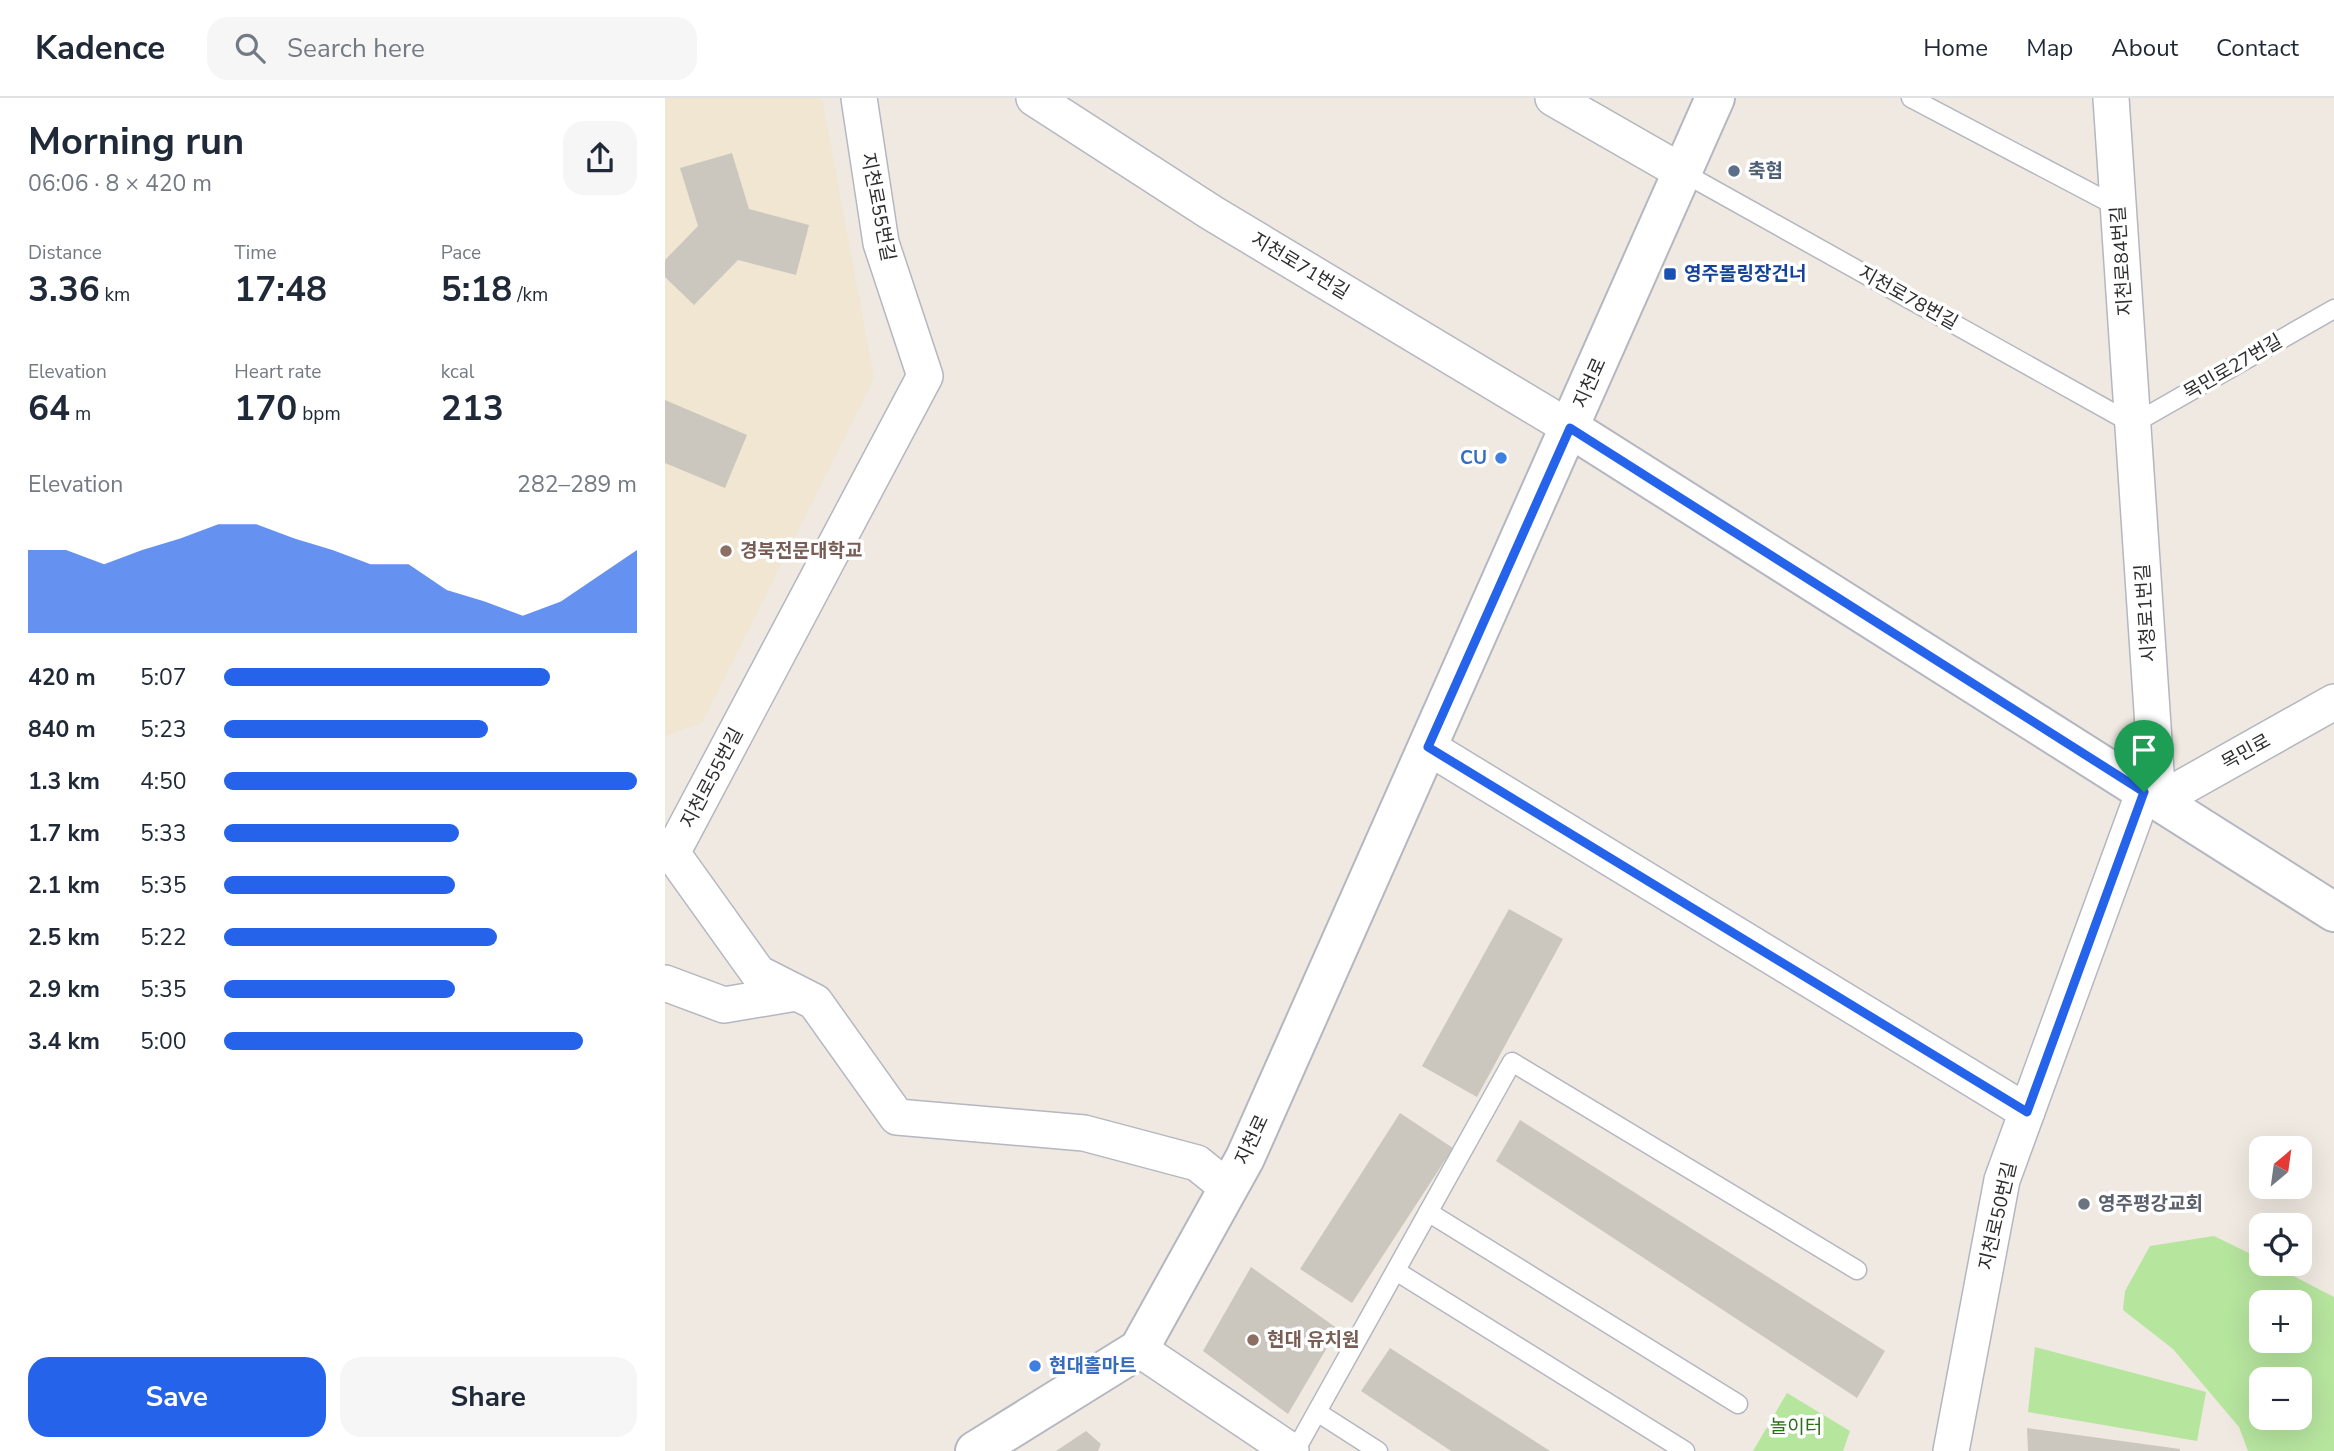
<!DOCTYPE html>
<html lang="en">
<head>
<meta charset="utf-8">
<style>
  :root { --surface:#fff; --page:#f6f6f7; --text:#1f2937; --muted:#747a83; --line:#e0e1e3; --accent:#2563eb }
  body { margin:0; font-family:"Nunito Sans","Noto Sans KR",sans-serif; background:var(--page); color:var(--text); height:100vh; display:flex; flex-direction:column; font-size:26px; white-space:nowrap }
  * { box-sizing:border-box; margin:0 }
  p { font-size:23px; color:var(--muted) }
  .icon { flex:none; width:38px; height:38px; fill:none; stroke:currentColor; stroke-width:2; stroke-linecap:round; stroke-linejoin:round }
  .map { position:relative; flex:1; overflow:hidden }
  .details { display:flex; flex-direction:column; background:var(--surface); width:665px }
  .details>* { flex:none }
  .needle { width:46px; rotate:29deg }
  .controls { position:absolute; left:1584px; top:1038px; display:grid; gap:14px }
  .controls a { display:grid; place-items:center; width:63px; height:63px; border-radius:14px; background:var(--surface); box-shadow:0 7px 28px #0002; font-size:35px }
  .pin { position:absolute; display:grid; place-items:center; width:60px; height:60px; color:#fff; margin:-72px -30px; border-radius:50% 50% 50% 0; rotate:-45deg; box-shadow:0 0 7px #0007 }
  .pin .icon { rotate:45deg }
  .round { display:grid; place-items:center; flex:none; width:74px; height:74px; border-radius:21px; background:var(--page) }
  .head { display:flex; align-items:center; justify-content:space-between; height:119px; padding:0 28px }
  h1 { font-size:38px; font-weight:700; line-height:52px }
  .stats { display:grid; grid-template-columns:repeat(3,1fr); gap:10px; height:119px; padding:7px 28px }
  .stats div { display:grid; align-content:center }
  .stats b { font-size:35px; font-weight:700 }
  .stats small { font-size:19px; font-weight:400 }
  .stats p { font-size:19px }
  .chart { height:196px; padding:14px 28px }
  .chart p { display:flex; justify-content:space-between }
  .chart svg { width:100%; height:126px; margin-top:7px; fill:var(--accent); opacity:.7 }
  .cta { display:flex; gap:14px; margin-top:auto; padding:14px 28px }
  .cta a { flex:1; height:80px; border-radius:21px; background:var(--accent); color:#fff; font-size:28px; font-weight:700; line-height:80px; text-align:center }
  .cta a+a { background:var(--page); color:var(--text) }
  ul { padding:0 28px; list-style:none; font-size:23px }
  li { display:grid; grid-template-columns:112px 84px 1fr; align-items:center; height:52px }
  li i { height:18px; border-radius:9px; background:var(--accent) }
  header { display:flex; align-items:center; gap:42px; box-sizing:border-box; height:98px; padding:0 35px; background:var(--surface); border-bottom:2px solid var(--line) }
  header strong { font-size:33px }
  nav { display:flex; gap:38px; margin-inline-start:auto; font-size:24px }
  .search { width:490px; height:63px; background:var(--page); display:flex; align-items:center; gap:18px; box-sizing:border-box; padding:0 24px; border-radius:21px; color:var(--muted); font-size:26px }
  main { display:flex; flex:1; min-height:0 }
  .map>svg:first-child { display:block }
  .education { fill:#f0e6d1 }
  .green { fill:#b6e59e; fill-rule:evenodd }
  .building { fill:#cbc7bf }
  .lines { fill:none; stroke-linecap:round; stroke-linejoin:round }
  .lane-casing { stroke:#b4b7c1; stroke-width:21 }
  .street-casing { stroke:#b4b7c1; stroke-width:38 }
  .secondary-casing { stroke:#b4b7c1; stroke-width:42 }
  .lane { stroke:#fff; stroke-width:18 }
  .street { stroke:#fff; stroke-width:35 }
  .secondary { stroke:#fff; stroke-width:38 }
  .route-casing { stroke:#fff; stroke-width:14 }
  .route { stroke:#2563eb; stroke-width:9 }
  .service-dot { fill:#5c6f8a; stroke:#fff; stroke-width:2.5 }
  .transit-dot { fill:#1a4fb4; stroke:#fff; stroke-width:2.5 }
  .shop-dot { fill:#3f7fe0; stroke:#fff; stroke-width:2.5 }
  .education-dot { fill:#8d6e63; stroke:#fff; stroke-width:2.5 }
  .worship-dot { fill:#6b7280; stroke:#fff; stroke-width:2.5 }
  .labels { text-anchor:middle; dominant-baseline:central; stroke-width:7; stroke-linejoin:round; paint-order:stroke }
  .service-label { font-size:19px; font-weight:bold; fill:#4e5e75; stroke:#fff; text-anchor:start }
  .street-label { font-size:19px; fill:#2e2e2e; stroke:#fff }
  .transit-label { font-size:19px; font-weight:bold; fill:#164399; stroke:#fff; text-anchor:start }
  .shop-label { font-size:19px; font-weight:bold; fill:#366cbe; stroke:#fff; text-anchor:end }
  .education-label { font-size:19px; font-weight:bold; fill:#785e54; stroke:#fff; text-anchor:start }
  .worship-label { font-size:19px; font-weight:bold; fill:#5b616d; stroke:#fff; text-anchor:start }
  .park-label { font-size:19px; fill:#2c6e1b; stroke:#fff }
</style>
</head>
<body>
<header>
<strong>Kadence</strong>
<div class="search"><svg class="icon" aria-label="search" viewBox="0 0 24 24"><circle cx="10" cy="10" r="6"/><path d="M15 15l6 6"/></svg>Search here</div>
<nav><a>Home</a><a>Map</a><a>About</a><a>Contact</a></nav>
</header>
<main>
<section class="details">
<div class="head"><div><h1>Morning run</h1><p>06:06 · 8 × 420 m</p></div><a class="round"><svg class="icon" aria-label="share" viewBox="0 0 24 24"><path d="M12 15V3M7 8l5-5 5 5M5 13v7h14v-7"/></svg></a></div>
<div class="stats">
<div><p>Distance</p><b>3.36<small> km</small></b></div>
<div><p>Time</p><b>17:48</b></div>
<div><p>Pace</p><b>5:18<small> /km</small></b></div>
</div>
<div class="stats">
<div><p>Elevation</p><b>64<small> m</small></b></div>
<div><p>Heart rate</p><b>170<small> bpm</small></b></div>
<div><p>kcal</p><b>213</b></div>
</div>
<div class="chart"><p><span>Elevation</span>282–289 m</p>
<svg viewBox="0 0 160 44" preserveAspectRatio="none"><path d="M0 44V15L10 15L20 20L30 15L40 11L50 6L60 6L70 11L80 15L90 20L100 20L110 29L120 33L130 38L140 33L150 24L160 15V44z"/></svg>
</div>
<ul>
<li><b>420 m</b>5:07<i style="width:79%"></i></li>
<li><b>840 m</b>5:23<i style="width:64%"></i></li>
<li><b>1.3 km</b>4:50<i style="width:100%"></i></li>
<li><b>1.7 km</b>5:33<i style="width:57%"></i></li>
<li><b>2.1 km</b>5:35<i style="width:56%"></i></li>
<li><b>2.5 km</b>5:22<i style="width:66%"></i></li>
<li><b>2.9 km</b>5:35<i style="width:56%"></i></li>
<li><b>3.4 km</b>5:00<i style="width:87%"></i></li>
</ul>
<div class="cta"><a>Save</a><a>Share</a></div>
</section>
<div class="map">
<svg width="1669" height="1353" viewBox="0 0 1669 1353">
  <rect width="100%" height="100%" fill="#efe9e1"/>
  <path class="education" d="M0,0H157L209,280L37,625L0,638Z"/>
  <path class="green" d="M1549,1138L1596,1161V1166H1605L1669,1199V1353H1583L1574,1329L1508,1251L1458,1212L1460,1193L1485,1148ZM1596,1204H1634V1242H1596ZM1596,1281H1634V1320H1596Z
    M1370,1249L1541,1294L1532,1343L1363,1314Z
    M1122,1295L1185,1333L1178,1353H1088Z"/>
  <path class="building" d="M67,55L84,111L144,127L131,177L73,162L29,207L0,179V162L33,128L15,70Z
    M0,302L82,337L60,390L0,365Z
    M844,811L898,841L812,999L757,968Z
    M735,1015L788,1050L687,1205L635,1171Z
    M855,1022L1220,1253L1192,1300L831,1063Z
    M586,1169L673,1231L623,1316L538,1253Z
    M725,1250L885,1353H786L696,1293Z
    M1362,1330L1515,1351V1353H1363Z
    M421,1333L436,1346L433,1353H391Z"/>
  <g class="lines">
    <g class="lane-casing">
      <path id="lane" d="M1246,0L1453,109
        M1017,74L1468,326L1669,211
        M763,1114L1073,1306
        M731,1173L1020,1353
        M652,1314L713,1353
        M630,1353L847,964L1192,1172"/>
    </g>
    <g class="street-casing">
      <path id="street" d="M194,0L216,145L260,278L7,755L93,875L150,904L232,1019L419,1035L532,1065L563,1090
        M369,0L547,115L905,330
        M888,0L1017,74
        M1446,0L1493,703L1669,604
        M763,649L1362,1014
        M0,885L59,907L131,895
        M474,1251L626,1353
        M1286,1353L1337,1082L1479,693"/>
    </g>
    <g class="secondary-casing">
      <path id="secondary" d="M905,330L1669,814
        M310,1353L474,1251L580,1060L1050,0"/>
    </g>
    <use href="#lane" class="lane"/>
    <use href="#street" class="street"/>
    <use href="#secondary" class="secondary"/>
  </g>
  <g class="lines">
    <g class="route-casing">
      <path id="route" d="M905,330L1479,694L1362,1014L763,649Z"/>
    </g>
    <use href="#route" class="route"/>
  </g>
  <circle class="service-dot" cx="1069" cy="73" r="7"/>
  <rect class="transit-dot" x="998" y="169" width="14" height="14" rx="3.5"/>
  <g class="shop-dot">
    <circle cx="836" cy="360" r="7"/>
    <circle cx="370" cy="1268" r="7"/>
  </g>
  <g class="education-dot">
    <circle cx="61" cy="453" r="7"/>
    <circle cx="588" cy="1242" r="7"/>
  </g>
  <circle class="worship-dot" cx="1419" cy="1106" r="7"/>
  <g class="labels">
    <g class="service-label">
      <text x="1083" y="73">축협</text>
    </g>
    <g class="street-label">
      <text transform="translate(213 109) rotate(79)">지천로55번길</text>
      <text transform="translate(1457 163) rotate(-94)">지천로84번길</text>
      <text transform="translate(635 168) rotate(31)">지천로71번길</text>
      <text transform="translate(1243 200) rotate(29)">지천로78번길</text>
      <text transform="translate(1568 269) rotate(-30)">목민로27번길</text>
      <text transform="translate(925 285) rotate(-66)">지천로</text>
      <text transform="translate(1481 515) rotate(-94)">시청로1번길</text>
      <text transform="translate(1581 654) rotate(-29)">목민로</text>
      <text transform="translate(47 680) rotate(-62)">지천로55번길</text>
      <text transform="translate(587 1042) rotate(-65)">지천로</text>
      <text transform="translate(1333 1118) rotate(-77)">지천로50번길</text>
    </g>
    <g class="transit-label">
      <text x="1019" y="176">영주볼링장건너</text>
    </g>
    <g class="shop-label">
      <text x="822" y="360">CU</text>
      <text x="384" y="1268" text-anchor="start">현대홀마트</text>
    </g>
    <g class="education-label">
      <text x="75" y="453">경북전문대학교</text>
      <text x="602" y="1242">현대 유치원</text>
    </g>
    <g class="worship-label">
      <text x="1433" y="1106">영주평강교회</text>
    </g>
    <g class="park-label">
      <text x="1131" y="1329">놀이터</text>
    </g>
  </g>
</svg>
<div class="controls">
<a><svg class="needle" viewBox="-14 -14 28 28"><path d="M0-13l5 13h-10z" fill="#e53935"/><path d="M0 13l5-13h-10z" fill="#747a83"/></svg></a>
<a><svg class="icon" aria-label="locate" viewBox="0 0 24 24"><circle cx="12" cy="12" r="6"/><path d="M12 2v4M12 18v4M2 12h4M18 12h4"/></svg></a>
<a>+</a>
<a>−</a>
</div>
<div class="pin" style="left:1479px;top:694px;background:#1e9e55"><svg class="icon" aria-label="arrive" viewBox="0 0 24 24"><path d="M6 21V4h12l-3 4 3 4H6"/></svg></div>
</div>
</main>
</body>
</html>
